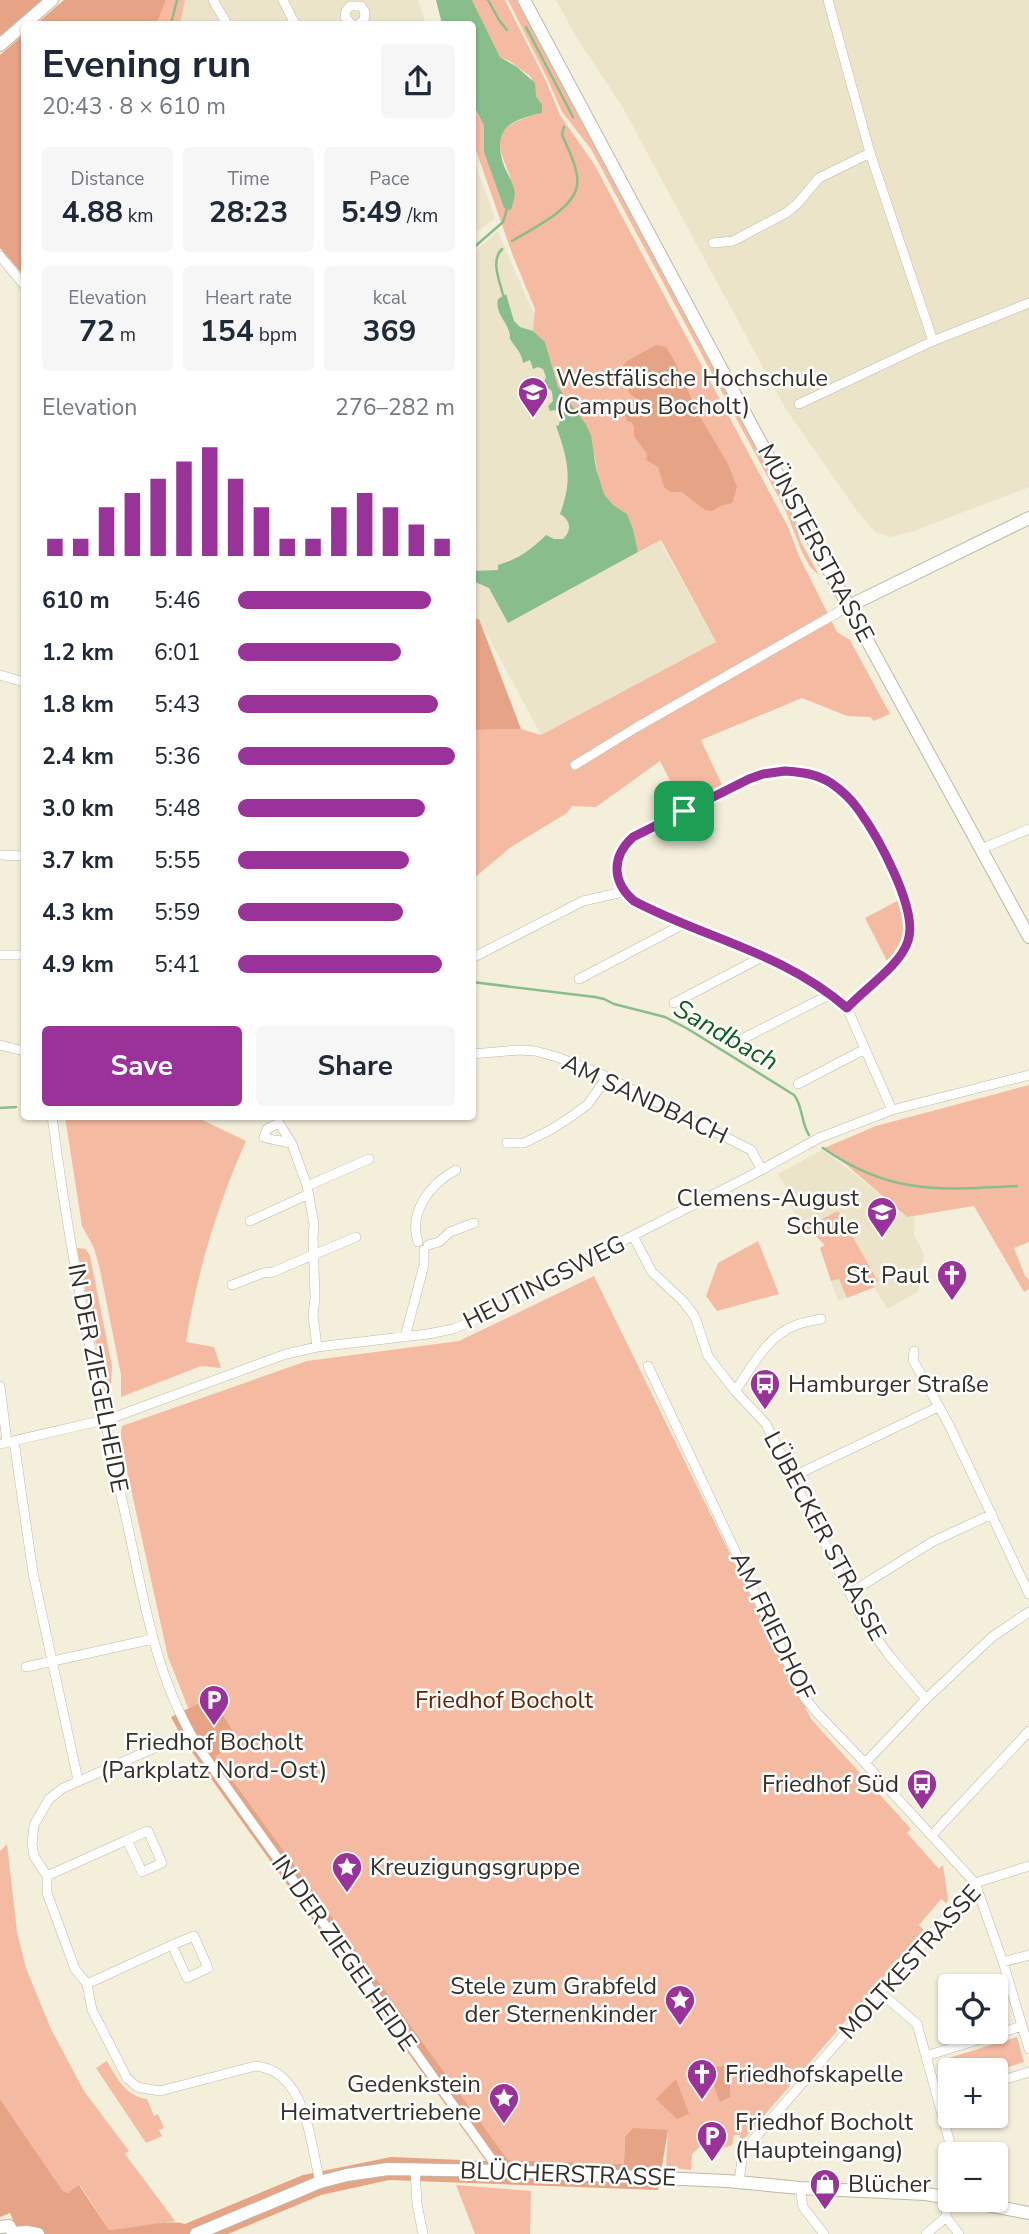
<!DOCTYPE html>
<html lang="en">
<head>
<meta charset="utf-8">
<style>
  :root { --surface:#fff; --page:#f6f6f7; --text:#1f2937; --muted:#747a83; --accent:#939 }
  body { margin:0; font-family:"Nunito Sans",sans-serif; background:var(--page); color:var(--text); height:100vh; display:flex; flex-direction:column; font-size:26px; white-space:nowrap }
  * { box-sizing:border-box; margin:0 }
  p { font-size:23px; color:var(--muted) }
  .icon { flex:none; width:38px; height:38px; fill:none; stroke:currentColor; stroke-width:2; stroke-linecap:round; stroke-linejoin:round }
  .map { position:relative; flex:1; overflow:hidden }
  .side { position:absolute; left:21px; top:21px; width:455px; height:1099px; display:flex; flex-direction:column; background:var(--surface); border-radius:7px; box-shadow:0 2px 5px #0004 }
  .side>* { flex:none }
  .controls { position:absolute; left:938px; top:1974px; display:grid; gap:14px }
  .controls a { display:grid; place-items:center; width:70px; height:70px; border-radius:7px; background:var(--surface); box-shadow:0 2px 5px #0004; font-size:35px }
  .pin { position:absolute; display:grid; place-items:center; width:60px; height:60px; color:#fff; margin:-30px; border-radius:14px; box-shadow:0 4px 10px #0006 }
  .round { display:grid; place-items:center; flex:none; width:74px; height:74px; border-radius:7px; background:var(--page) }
  .head { display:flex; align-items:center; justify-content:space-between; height:119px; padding:0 21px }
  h1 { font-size:38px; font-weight:700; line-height:52px }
  .stats { display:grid; grid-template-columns:repeat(3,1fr); gap:10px; height:119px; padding:7px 21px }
  .stats div { display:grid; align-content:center; border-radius:7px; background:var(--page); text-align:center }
  .stats b { font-size:30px; font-weight:700 }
  .stats small { font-size:19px; font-weight:400 }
  .stats p { font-size:19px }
  .chart { height:196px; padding:14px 21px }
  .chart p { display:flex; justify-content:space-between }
  .chart svg { width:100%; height:126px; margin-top:7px; stroke:var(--accent); stroke-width:6 }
  .cta { display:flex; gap:14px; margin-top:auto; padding:14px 21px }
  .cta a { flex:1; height:80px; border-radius:7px; background:var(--accent); color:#fff; font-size:28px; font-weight:700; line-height:80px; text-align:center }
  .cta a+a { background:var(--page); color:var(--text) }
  ul { padding:0 21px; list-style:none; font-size:23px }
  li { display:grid; grid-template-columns:112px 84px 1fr; align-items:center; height:52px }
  li i { height:18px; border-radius:9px; background:var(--accent) }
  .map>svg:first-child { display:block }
  .built { fill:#ebe4c9 }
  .green { fill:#f5bba2 }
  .forest { fill:#e6a386 }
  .water { fill:#89bd8b }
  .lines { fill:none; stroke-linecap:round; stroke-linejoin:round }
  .stream { stroke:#89bd8b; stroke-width:2.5 }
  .street-casing { stroke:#beb9a6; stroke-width:10 }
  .secondary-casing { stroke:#beb9a6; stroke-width:14 }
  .street { stroke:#fff; stroke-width:9 }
  .secondary { stroke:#fff; stroke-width:12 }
  .route-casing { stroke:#fff; stroke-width:14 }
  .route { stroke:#939; stroke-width:9 }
  .labels { text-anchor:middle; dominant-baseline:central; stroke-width:5; stroke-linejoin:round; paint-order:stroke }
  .poi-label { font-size:24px; fill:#323028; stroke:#fff; text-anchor:start }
  .street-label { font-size:24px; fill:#323028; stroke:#fff }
  .park-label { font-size:24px; fill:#612505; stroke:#fff }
  .water-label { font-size:26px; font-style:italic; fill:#105d1e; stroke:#fff }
</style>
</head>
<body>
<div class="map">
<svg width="1029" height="2234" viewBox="0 0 1029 2234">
  <rect width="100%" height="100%" fill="#f4efdb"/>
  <path class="built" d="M185,0H418L426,24H180Z
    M556,0H1029V487L914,531L890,537L875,532L857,511L785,408L623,108L575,35Z
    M472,155L495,218L473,235H472Z
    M498,231L527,299L716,643L541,735L479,619L473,614L472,254Z
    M822,1150L841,1163L907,1217L915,1216L914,1235L924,1254L918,1292L887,1309L874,1287L838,1301L820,1248L825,1245L798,1219L788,1201L787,1189L778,1174Z"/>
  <path class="green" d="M166,0H185L180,24H157Z
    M472,0H505L546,81L560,115L594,164L788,527L799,556L837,632L850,640L890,714L874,721L870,717L847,716L802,698L701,740L723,787L684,808L660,761L596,807L572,806L567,813L511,847L473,879V730L521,729L541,735L716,642L661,540L638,552L633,529L627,514L613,505L604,494L598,480L595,456L575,410L558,387L545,342L533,331L535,309L513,256L473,142L472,104L484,126V152L504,207L511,210C527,166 458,133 542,113V105L536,96L531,77L511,62L500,57Z
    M508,0H518L791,509L801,542L819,575L810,567L802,552L785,509L591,149L562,112L547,78Z
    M899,900C911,930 908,938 887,961L865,918Z
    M1029,1085V1242L1014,1248L1025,1276L1029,1280V1289L1024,1292L974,1206L907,1217L842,1161L822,1149L876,1126Z
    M65,1117H196L246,1141C217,1206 197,1272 186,1342L214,1347L221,1368L201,1366L121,1397V1375L100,1270L94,1248L82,1226Z
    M838,1211L878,1281L873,1283L875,1287L847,1298L839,1279L831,1281L820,1248L825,1245L806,1227Z
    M758,1241L779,1294L717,1311L706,1296L718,1263Z
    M77,1248L86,1249L90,1256L112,1366L110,1401L107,1402Z
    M594,1276L811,1719L911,1829L907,1833L939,1869L943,1865L948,1900L946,1903L941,1899L919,1925L924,1930L743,2140L740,2142V2135H734L732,2145L712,2153L702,2145L692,2154L691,2170L666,2167L668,2130L625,2137L624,2164L508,2160L215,1756L212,1697L189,1710L168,1657L120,1439L122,1426L307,1361L459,1341Z
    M7,1844L17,1932L26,1968L51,2029L84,2091L129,2151L125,2154L175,2221L130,2229L109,2230L80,2185L68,2193L63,2191L0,2099V1851Z
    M1017,2037L1024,2062L996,2071L950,2070V2085L947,2086L939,2061Z
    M107,2061C117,2079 126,2096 147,2099L154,2116L158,2114L164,2128L159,2130L162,2136L146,2143L96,2068Z
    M456,2185L531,2191L530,2234H475Z"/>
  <path class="forest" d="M0,0H42L0,36Z
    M64,0H166L157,24H36Z
    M24,34V276L0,248V55Z
    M656,345L666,347L675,362L698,413L728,464L737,487L732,503L720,506L712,511L705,510L682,492H670L664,487L658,467L646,460L647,454L634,436V427L631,422L627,421L624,411L625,404L637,399L630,394L620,370L627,361Z
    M472,617L479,619L521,729L473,730Z
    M212,1697L240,1743L215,1756L508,2160L624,2164L625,2137L633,2128L668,2130L658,2190L389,2180L321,2195L228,2234H17L14,2222L10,2213L0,2217V2099L63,2191L68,2193L79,2185L109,2230C131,2229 168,2219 185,2224L303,2175L391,2157L486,2161L184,1741L171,1717Z
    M730,2066V2097L720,2102L707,2067Z
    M676,2079L689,2114L677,2119L656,2099Z"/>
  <path class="water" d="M436,0H472L500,57L517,67L535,83L536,96L542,105V113C512,120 492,127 503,163C506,172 512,180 514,189C516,196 513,203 511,210L504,208L484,152V126L473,104L472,24H442Z
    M506,294L514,321L520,327L533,331L545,342L558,387L585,423L591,435L596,469L604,494L613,505L627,514L633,529L638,552L508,623L489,588L473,581V563V571L498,570V565C517,560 532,549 546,535L554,539H563C572,531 571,520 560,514C573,480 568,459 556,426L559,425L561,416L555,410L550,411L548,406L553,401L552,392L550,389H541L540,385L543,384L546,377L543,369L538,367L533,369L530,360L523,363C522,354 517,349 512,342C507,334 512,341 509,331C505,319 495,313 498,299Z"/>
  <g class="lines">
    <path class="stream" d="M488,0L499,20L507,30
      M171,24L177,0
      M526,27L573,117
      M512,241C531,229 573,210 577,186C580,170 567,148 562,134L564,127
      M472,249L503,222L507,209
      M502,249C490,261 500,281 503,295
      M472,982L595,997L604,999L614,1004L665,1017L688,1029L794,1095C803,1106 801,1123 809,1135
      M0,1108L16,1107
      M823,1148C890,1195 939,1190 1017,1186"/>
    <g class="street-casing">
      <path id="street" d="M213,0L227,24
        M283,0L295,24
        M350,6H361L365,12L364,20L359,24
        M350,6L346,11L345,17L351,24
        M713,243L733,241L786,213L797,204L819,178L870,153
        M0,256L24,285
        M933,341L1029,303
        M799,404L933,341L870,153L828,0
        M0,675L24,682
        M575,765L637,727L849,606
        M981,849L1029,829
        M0,855L24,856
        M0,955H24
        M474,957L583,901L623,892
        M579,979L678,927L683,922
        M674,1003L764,956
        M847,1008C905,947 932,950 888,862C862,811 830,754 762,774C733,783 707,800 680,813C660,823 628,832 620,854C612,872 620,889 634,901L778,962L831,994L847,1008L892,1110
        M738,1041L831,994
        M0,1045L24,1051
        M472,1054L518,1050L535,1051L557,1057L607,1077L751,1150L762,1170
        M798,1084L865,1049
        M52,1116C69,1251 97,1386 126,1518C144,1599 156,1684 203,1754L500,2171
        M507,1143H524L552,1129L572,1116L588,1104L607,1077
        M292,1144C282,1140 273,1141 264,1137L267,1129L279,1123L292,1144L307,1186L314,1224L313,1237L315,1298L313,1315L317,1347
        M307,1186L369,1159
        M250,1221L309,1194
        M633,1236L652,1272L684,1302L695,1317L708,1356L735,1391L766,1424L861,1616L888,1654L926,1699
        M418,1242C408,1212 431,1183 456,1170
        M428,1245L439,1242L450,1232L474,1223
        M232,1285L263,1273L273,1272L356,1237
        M405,1337L424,1265V1250
        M914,1351L913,1360L948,1423L1029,1594
        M648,1366L804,1697L818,1714L865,1763L975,1883L1003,1962L1029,2049
        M0,1386L7,1442
        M735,1391C751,1369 767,1336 794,1326C802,1322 812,1321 821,1319
        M14,1441L33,1573L78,1780
        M0,1444L112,1418L286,1354L317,1347L428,1334L453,1329L477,1319L593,1256L748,1177L819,1138L892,1110L1029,1075
        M794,1476L938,1407
        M850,1593L932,1542L992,1514
        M26,1667L153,1639
        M189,1733L63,1788L49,1799L34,1825L32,1844L34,1856L47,1876V1893L75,1969L87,1984L92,2010L127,2078L137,2087L160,2091L255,2066C306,2070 310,2142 320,2182
        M865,1763L926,1699L992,1637L1029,1612
        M932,1835L1029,1731
        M47,1876L127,1840L142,1872L162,1863L148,1831L127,1840
        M1003,1962L1029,1955
        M87,1984L172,1945L187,1978L208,1968L194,1936L172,1945
        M881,1993L917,2024L953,2154
        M926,2056L1022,2026
        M996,2082L1029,2072
        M938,2100L950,2096
        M415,2168L417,2204L423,2234
        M739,2182L743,2152L975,1883L1029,1866
        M800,2188L803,2207L824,2234
        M946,2217L959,2234
        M926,2234L946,2217L950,2173"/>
    </g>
    <g class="secondary-casing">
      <path id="secondary" d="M524,0L838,587L1029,937
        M0,45L52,0
        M849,606L1029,518
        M960,2200L1029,2213
        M0,2227L9,2226L14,2234
        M14,2233L26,2232L38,2234
        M196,2234L320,2182L347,2175L388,2169L500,2171L727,2181L800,2188L926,2194L950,2198"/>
    </g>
    <use href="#street" class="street"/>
    <use href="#secondary" class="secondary"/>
  </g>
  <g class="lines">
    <g class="route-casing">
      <path id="route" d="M785,771C801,772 817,774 831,783C841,790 851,799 858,809C877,835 919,910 908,941C900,966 865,988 847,1008C783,952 706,939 634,901C612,882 611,857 633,837L749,779L763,774Z"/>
    </g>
    <use href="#route" class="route"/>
  </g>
  <defs>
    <g id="university-pin" transform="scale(1.575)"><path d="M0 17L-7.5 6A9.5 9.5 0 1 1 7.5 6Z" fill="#939" stroke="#fff"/><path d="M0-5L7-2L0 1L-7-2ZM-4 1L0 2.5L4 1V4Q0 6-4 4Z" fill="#fff"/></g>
    <g id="school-pin" transform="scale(1.575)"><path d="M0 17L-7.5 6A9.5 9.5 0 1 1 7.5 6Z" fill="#939" stroke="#fff"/><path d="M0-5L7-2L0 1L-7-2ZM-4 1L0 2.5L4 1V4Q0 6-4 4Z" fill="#fff"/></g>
    <g id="church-pin" transform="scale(1.575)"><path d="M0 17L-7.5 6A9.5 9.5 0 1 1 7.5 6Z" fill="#939" stroke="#fff"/><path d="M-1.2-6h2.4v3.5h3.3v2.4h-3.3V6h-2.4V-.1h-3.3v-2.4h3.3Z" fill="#fff"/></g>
    <g id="bus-pin" transform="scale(1.575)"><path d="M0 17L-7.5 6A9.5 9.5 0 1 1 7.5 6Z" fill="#939" stroke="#fff"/><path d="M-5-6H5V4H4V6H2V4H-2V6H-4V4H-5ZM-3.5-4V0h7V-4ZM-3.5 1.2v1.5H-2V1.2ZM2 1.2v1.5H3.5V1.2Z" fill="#fff"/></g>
    <g id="parking-pin" transform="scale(1.575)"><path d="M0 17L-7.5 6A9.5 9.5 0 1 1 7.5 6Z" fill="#939" stroke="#fff"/><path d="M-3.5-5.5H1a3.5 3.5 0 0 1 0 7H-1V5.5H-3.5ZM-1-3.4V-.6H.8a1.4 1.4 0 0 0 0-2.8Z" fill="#fff"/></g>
    <g id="sight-pin" transform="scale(1.575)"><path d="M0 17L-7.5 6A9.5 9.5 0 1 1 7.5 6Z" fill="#939" stroke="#fff"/><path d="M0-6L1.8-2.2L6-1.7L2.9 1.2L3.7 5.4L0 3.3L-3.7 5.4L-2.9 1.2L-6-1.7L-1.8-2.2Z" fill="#fff"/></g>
    <g id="shop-pin" transform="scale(1.575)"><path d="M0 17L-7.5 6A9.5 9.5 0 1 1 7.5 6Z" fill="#939" stroke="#fff"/><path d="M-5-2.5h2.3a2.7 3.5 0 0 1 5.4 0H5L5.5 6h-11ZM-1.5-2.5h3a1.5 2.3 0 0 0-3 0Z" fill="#fff"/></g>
  </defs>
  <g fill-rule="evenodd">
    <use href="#university-pin" x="533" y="392"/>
    <use href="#school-pin" x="882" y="1212"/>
    <use href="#church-pin" x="952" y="1275"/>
    <use href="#bus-pin" x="765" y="1384"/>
    <use href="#parking-pin" x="214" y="1700"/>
    <use href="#bus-pin" x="922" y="1784"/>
    <use href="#sight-pin" x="347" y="1867"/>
    <use href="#sight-pin" x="680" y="2000"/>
    <use href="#church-pin" x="702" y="2074"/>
    <use href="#sight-pin" x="504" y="2098"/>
    <use href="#parking-pin" x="712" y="2136"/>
    <use href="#shop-pin" x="825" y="2184"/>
  </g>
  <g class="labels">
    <g class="poi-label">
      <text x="556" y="378">Westfälische Hochschule<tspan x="556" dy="28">(Campus Bocholt)</tspan></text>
      <text x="859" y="1198" text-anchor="end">Clemens-August<tspan x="859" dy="28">Schule</tspan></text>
      <text x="929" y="1275" text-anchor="end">St. Paul</text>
      <text x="788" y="1384">Hamburger Straße</text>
      <text x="214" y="1742" text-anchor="middle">Friedhof Bocholt<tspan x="214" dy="28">(Parkplatz Nord-Ost)</tspan></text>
      <text x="899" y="1784" text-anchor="end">Friedhof Süd</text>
      <text x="370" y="1867">Kreuzigungsgruppe</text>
      <text x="657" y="1986" text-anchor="end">Stele zum Grabfeld<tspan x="657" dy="28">der Sternenkinder</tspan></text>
      <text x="725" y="2074">Friedhofskapelle</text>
      <text x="481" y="2084" text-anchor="end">Gedenkstein<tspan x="481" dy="28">Heimatvertriebene</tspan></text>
      <text x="735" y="2122">Friedhof Bocholt<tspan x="735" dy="28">(Haupteingang)</tspan></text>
      <text x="848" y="2184">Blücher</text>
    </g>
    <g class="street-label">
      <text transform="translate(816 543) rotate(62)">MÜNSTERSTRASSE</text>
      <text transform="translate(645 1099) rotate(25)">AM SANDBACH</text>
      <text transform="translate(544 1282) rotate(-27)">HEUTINGSWEG</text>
      <text transform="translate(98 1378) rotate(79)">IN DER ZIEGELHEIDE</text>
      <text transform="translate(825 1536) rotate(62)">LÜBECKER STRASSE</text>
      <text transform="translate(773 1626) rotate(64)">AM FRIEDHOF</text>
      <text transform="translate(344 1953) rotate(55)">IN DER ZIEGELHEIDE</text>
      <text transform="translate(910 1962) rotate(-48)">MOLTKESTRASSE</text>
      <text transform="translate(568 2174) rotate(2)">BLÜCHERSTRASSE</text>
    </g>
    <g class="park-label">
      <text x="504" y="1700">Friedhof Bocholt</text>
    </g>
    <g class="water-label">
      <text transform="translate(726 1035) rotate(30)">Sandbach</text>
    </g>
  </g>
</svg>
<div class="controls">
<a><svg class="icon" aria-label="locate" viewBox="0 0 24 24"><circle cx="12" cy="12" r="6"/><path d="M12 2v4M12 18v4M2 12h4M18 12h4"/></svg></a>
<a>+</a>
<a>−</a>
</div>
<div class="pin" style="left:684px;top:811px;background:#1e9e55"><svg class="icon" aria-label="arrive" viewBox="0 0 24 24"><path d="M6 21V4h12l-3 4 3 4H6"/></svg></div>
<section class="side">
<div class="head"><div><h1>Evening run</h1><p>20:43 · 8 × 610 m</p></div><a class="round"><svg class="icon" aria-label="share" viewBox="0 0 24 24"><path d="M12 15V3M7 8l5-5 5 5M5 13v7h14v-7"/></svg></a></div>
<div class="stats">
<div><p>Distance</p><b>4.88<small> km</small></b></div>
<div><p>Time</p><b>28:23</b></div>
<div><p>Pace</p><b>5:49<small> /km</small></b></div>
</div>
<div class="stats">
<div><p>Elevation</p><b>72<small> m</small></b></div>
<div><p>Heart rate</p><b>154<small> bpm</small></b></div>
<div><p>kcal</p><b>369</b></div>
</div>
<div class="chart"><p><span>Elevation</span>276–282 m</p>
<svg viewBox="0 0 160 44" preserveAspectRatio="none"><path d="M5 44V38M15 44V38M25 44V27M35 44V22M45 44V17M55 44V11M65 44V6M75 44V17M85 44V27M95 44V38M105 44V38M115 44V27M125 44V22M135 44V27M145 44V33M155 44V38"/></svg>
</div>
<ul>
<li><b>610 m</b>5:46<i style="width:89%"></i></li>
<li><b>1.2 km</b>6:01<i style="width:75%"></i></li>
<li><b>1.8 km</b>5:43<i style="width:92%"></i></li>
<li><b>2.4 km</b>5:36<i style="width:100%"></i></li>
<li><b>3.0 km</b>5:48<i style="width:86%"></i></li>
<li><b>3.7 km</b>5:55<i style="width:79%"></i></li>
<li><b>4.3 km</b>5:59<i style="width:76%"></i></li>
<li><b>4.9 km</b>5:41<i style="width:94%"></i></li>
</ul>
<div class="cta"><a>Save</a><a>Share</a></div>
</section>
</div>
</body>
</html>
